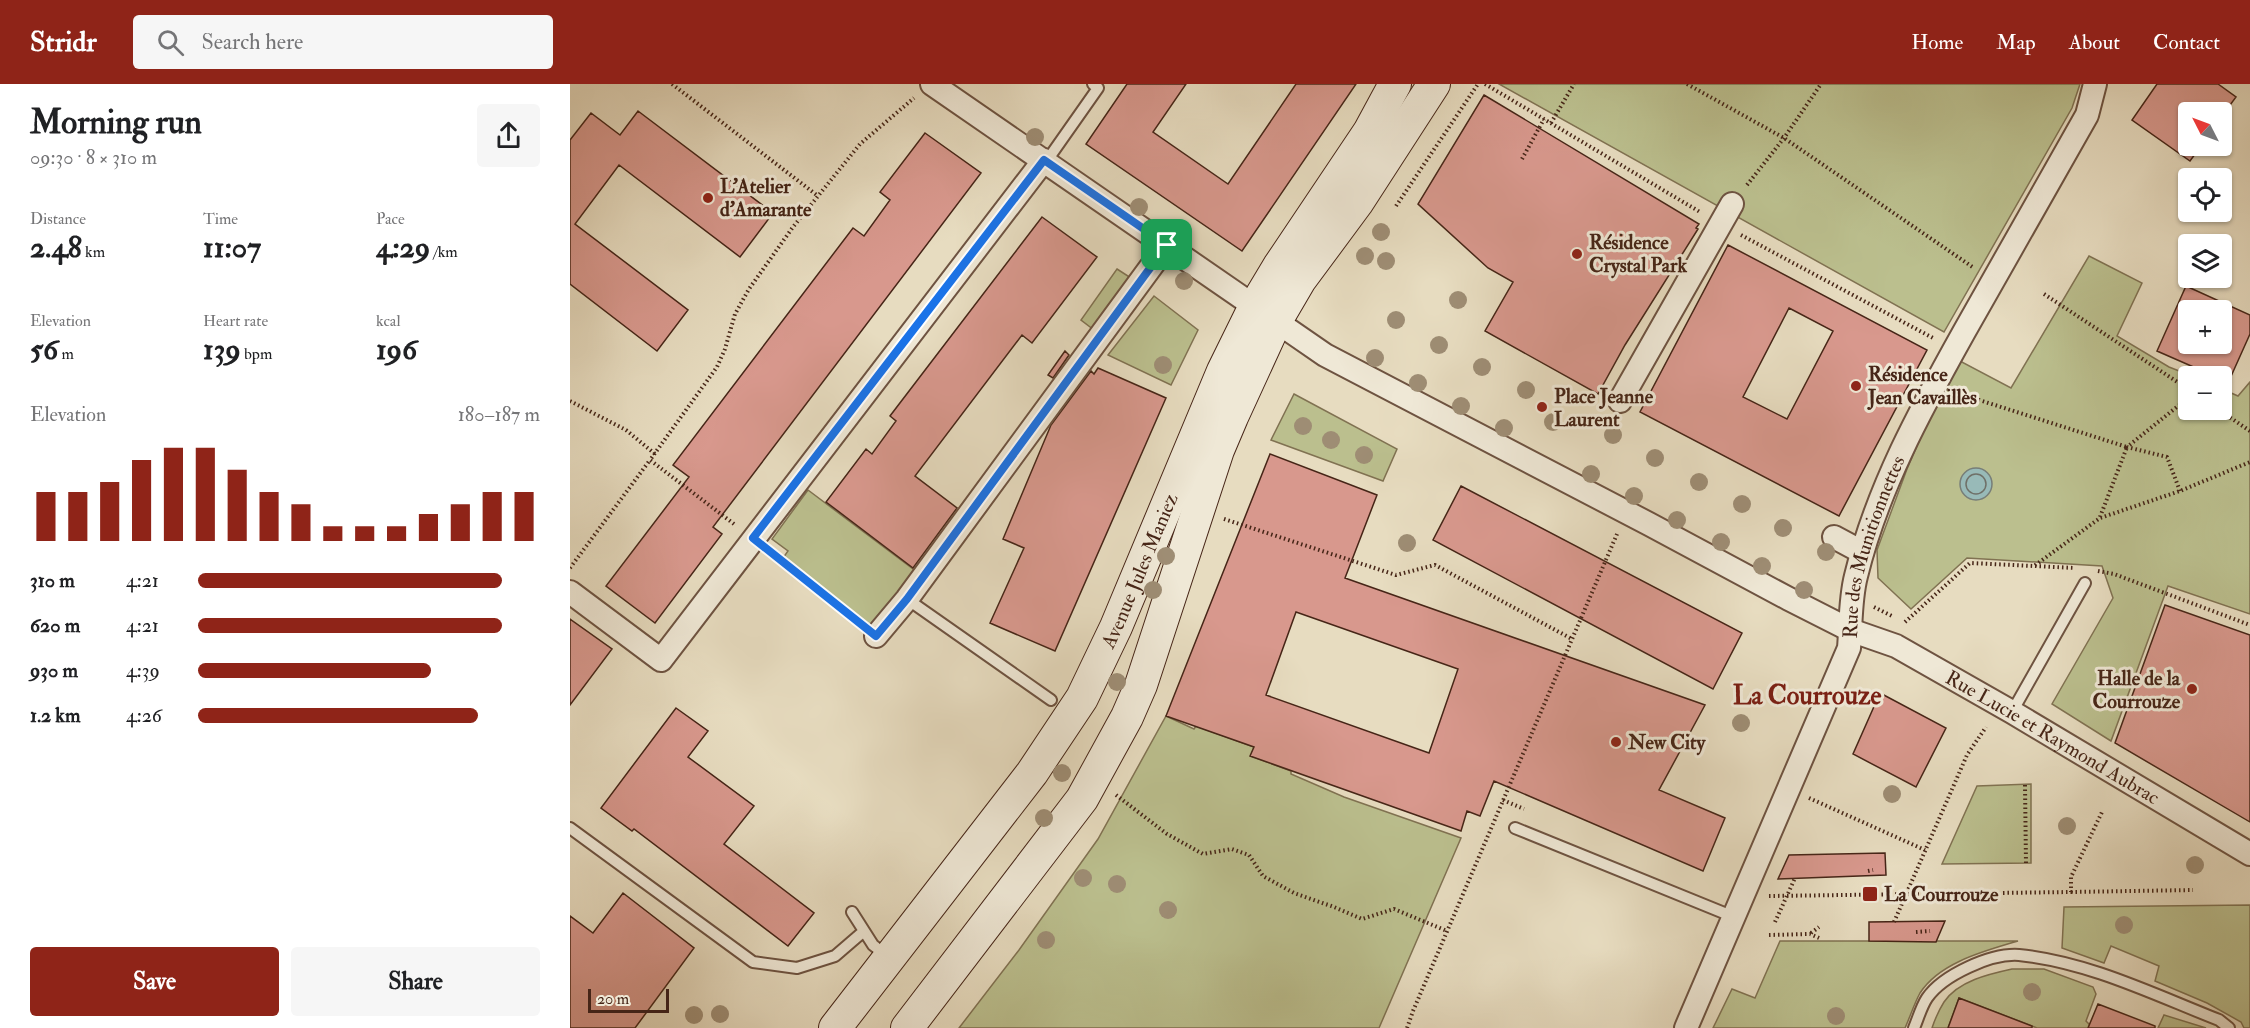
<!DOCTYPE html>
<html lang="en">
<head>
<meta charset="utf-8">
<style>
  :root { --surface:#fff; --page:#f6f6f6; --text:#202124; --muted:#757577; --accent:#8f2418 }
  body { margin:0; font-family:"IM FELL Double Pica",serif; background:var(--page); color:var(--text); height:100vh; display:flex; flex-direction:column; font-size:22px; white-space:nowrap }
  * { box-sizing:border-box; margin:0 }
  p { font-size:20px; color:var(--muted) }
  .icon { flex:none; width:33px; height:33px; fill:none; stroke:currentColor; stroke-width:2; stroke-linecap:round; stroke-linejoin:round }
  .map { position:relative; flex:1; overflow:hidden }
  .side { display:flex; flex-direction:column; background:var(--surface); width:570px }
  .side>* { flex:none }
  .needle { width:39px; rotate:312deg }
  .tools { position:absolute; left:1608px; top:18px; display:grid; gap:12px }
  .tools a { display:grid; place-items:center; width:54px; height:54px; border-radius:6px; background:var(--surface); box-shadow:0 2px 4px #0004; font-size:30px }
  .scale { position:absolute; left:18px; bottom:15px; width:81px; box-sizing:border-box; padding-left:6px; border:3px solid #462517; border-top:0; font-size:16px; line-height:21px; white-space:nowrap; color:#462517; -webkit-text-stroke:4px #efe8d6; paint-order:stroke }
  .pin { position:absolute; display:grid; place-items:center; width:51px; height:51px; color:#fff; margin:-26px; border-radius:12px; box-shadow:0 3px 9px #0006 }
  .round { display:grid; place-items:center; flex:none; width:63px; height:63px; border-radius:6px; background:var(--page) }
  .headline { display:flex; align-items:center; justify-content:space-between; height:102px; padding:0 30px }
  h1 { font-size:33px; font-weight:800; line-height:45px }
  .metrics { display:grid; grid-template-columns:repeat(3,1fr); gap:9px; height:102px; padding:6px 30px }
  .metrics div { display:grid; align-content:center }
  .metrics b { font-size:30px; font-weight:800 }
  .metrics small { font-size:16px; font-weight:400 }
  .metrics p { font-size:16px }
  .chart { height:168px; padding:12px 30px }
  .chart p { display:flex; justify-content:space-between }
  .chart svg { width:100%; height:108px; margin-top:6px; stroke:var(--accent); stroke-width:6 }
  .action { display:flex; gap:12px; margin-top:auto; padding:12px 30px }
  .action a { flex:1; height:69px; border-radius:6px; background:var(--accent); color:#fff; font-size:24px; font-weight:800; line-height:69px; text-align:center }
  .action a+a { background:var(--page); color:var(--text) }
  ul { padding:0 30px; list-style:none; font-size:20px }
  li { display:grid; grid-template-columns:96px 72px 1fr; align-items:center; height:45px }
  li i { height:15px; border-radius:8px; background:var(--accent) }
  header { display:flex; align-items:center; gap:36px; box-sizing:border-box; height:84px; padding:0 30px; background:var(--accent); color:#fff }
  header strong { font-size:28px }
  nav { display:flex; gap:33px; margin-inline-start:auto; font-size:21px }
  .search { width:420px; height:54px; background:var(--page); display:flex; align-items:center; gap:15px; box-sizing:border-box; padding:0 21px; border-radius:6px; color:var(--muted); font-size:22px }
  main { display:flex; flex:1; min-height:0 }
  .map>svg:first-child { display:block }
  .green { fill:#bbbf8e; stroke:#807252; stroke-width:1.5 }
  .water { fill:#98bab8; stroke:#777e78; stroke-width:1.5 }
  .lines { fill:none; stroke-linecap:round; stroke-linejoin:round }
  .shore { stroke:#6f7068; stroke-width:1.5 }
  .building { fill:#d8988d; stroke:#462517; stroke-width:1.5; fill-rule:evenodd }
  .lane-casing { stroke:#6e5341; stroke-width:14 }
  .street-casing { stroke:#6e5341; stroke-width:26 }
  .secondary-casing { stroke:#462517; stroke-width:34 }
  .path { stroke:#462517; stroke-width:4; stroke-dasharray:1.5 3; stroke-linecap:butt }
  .lane { stroke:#efe8d6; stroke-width:10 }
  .street { stroke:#efe8d6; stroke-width:22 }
  .secondary { stroke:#efe8d6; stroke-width:32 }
  .tree { fill:#9e8d74 }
  .route-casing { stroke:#fff; stroke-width:12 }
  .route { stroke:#1a73e8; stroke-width:8 }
  .poi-dot { fill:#8f2418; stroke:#efe8d6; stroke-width:2 }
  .labels { text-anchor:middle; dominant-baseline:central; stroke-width:6; stroke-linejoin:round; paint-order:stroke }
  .poi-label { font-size:20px; font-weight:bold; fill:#462517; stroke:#efe8d6; text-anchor:start }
  .street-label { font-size:20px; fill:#462517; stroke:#efe8d6 }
  .district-label { font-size:26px; font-weight:bold; fill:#7a1f14; stroke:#efe8d6 }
</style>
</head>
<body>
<header>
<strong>Stridr</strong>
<div class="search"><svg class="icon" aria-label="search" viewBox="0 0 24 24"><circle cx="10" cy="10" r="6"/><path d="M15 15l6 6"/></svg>Search here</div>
<nav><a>Home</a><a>Map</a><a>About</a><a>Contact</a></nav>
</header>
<main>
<section class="side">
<div class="headline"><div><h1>Morning run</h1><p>09:30 · 8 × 310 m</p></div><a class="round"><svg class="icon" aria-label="share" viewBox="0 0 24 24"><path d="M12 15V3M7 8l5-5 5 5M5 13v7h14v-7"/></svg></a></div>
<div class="metrics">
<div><p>Distance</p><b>2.48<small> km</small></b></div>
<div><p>Time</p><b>11:07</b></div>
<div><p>Pace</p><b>4:29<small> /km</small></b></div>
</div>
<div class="metrics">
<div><p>Elevation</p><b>56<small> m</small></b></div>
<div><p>Heart rate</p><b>139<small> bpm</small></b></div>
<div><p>kcal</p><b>196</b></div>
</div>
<div class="chart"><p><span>Elevation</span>180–187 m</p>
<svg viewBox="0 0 160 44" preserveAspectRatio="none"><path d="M5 44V24M15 44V24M25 44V20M35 44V11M45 44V6M55 44V6M65 44V15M75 44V24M85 44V29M95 44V38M105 44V38M115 44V38M125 44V33M135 44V29M145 44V24M155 44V24"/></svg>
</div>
<ul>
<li><b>310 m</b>4:21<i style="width:89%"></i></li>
<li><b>620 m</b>4:21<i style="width:89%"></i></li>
<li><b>930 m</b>4:39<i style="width:68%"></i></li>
<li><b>1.2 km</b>4:26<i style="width:82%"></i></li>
</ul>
<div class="action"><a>Save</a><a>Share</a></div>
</section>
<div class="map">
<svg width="1680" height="944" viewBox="0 0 1680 944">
  <rect width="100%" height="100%" fill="#e7dcc0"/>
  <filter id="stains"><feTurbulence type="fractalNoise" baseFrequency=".00333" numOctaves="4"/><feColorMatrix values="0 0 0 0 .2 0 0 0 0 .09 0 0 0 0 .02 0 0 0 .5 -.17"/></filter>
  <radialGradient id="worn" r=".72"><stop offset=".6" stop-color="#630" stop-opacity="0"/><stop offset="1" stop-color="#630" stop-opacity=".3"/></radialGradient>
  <path class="green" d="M929,0H1510L1502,24L1374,248Z
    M1519,172L1572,199L1547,252L1599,283L1622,292H1618V326H1652V305L1668,312L1680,298V530L1598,502L1541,657L1482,620L1543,514L1532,482L1397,474L1341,525L1308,494L1307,466L1337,385L1360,332L1390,277L1441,304Z
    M547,185L561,194L524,246L511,236Z
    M584,212L628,246L601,301L538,271Z
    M724,310L827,365L813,397L701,356Z
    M238,406L351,491L305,545L213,474L218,467L202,455Z
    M596,632L624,645L626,642L684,663L681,672L721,687V690L774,713L891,754L809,944H389L449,866L528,755Z
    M1461,700V779L1372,780L1407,702Z
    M1680,821V944H1674L1671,938L1637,919L1585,897L1589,882L1541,862L1534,879L1492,864L1494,823Z
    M1210,857H1448C1415,867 1370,878 1350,909C1344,920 1340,933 1335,944H1143L1162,905L1185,914Z
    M1442,885H1474L1523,903L1526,910L1516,937L1520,941L1518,944H1467L1389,914L1378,944H1362C1365,935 1369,926 1374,918C1388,897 1419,890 1442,885Z
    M1594,931L1636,944H1588Z"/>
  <path class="water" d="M1390 400a16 16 0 1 1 32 0a16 16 0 1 1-32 0Z"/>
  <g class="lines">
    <path class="shore" d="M1396 400a10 10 0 1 1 20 0a10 10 0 1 1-20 0Z"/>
  </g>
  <path class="building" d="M557,0H616L583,48L658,100L726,0H786L672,167L516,60Z
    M1587,0H1648L1666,13L1652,32V28H1618V62H1631L1620,77L1562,36Z
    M914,11L1129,140L1126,144L1128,145L1055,261L1028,310L915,247L943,198L918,184L848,120Z
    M68,27L203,129L170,173L49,81L5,140L118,226L87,267L0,200V56L21,29L50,51Z
    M355,49L411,89L143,443L152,450L85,539L36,502L119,393L103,381L283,144L294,152L320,116L310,108Z
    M472,133L527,173L462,259L452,251L345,392L387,424L343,484L256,418L296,365L302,370L326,337L320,332Z
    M1158,161L1357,266L1269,432L1070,328ZM1219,224L1263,247L1217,335L1173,313Z
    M1616,202L1680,231V250L1658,299L1652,296V292H1644L1587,267ZM1618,226H1652V260H1618Z
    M495,267L499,271L483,294L478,291Z
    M528,284L596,314L485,567L420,539L454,464L433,455L481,341L521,287L524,290Z
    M700,370L807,411L775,494L1135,621L1089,706L1155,734L1133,787L924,697L910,732L897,727L891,747L680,672L684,663L596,632ZM726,528L888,585L859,669L696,611Z
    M891,402L1172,549L1143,605L863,456Z
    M1595,521L1680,551V738L1545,659Z
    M0,535L42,565L0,621Z
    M1310,609L1376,644L1346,703L1283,670Z
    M106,624L138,647L118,673L184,722L154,760L244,829L218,862L64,745L62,747L31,724Z
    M1315,769L1316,791L1208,795L1219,771Z
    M53,809L124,864L65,944H0V832L23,849Z
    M1375,837L1366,858L1299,857V838Z
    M1389,914L1462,942V944H1378Z
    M1528,920L1585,942V944H1518Z"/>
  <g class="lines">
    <g class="lane-casing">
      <path id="lane" d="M476,78L528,4L523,0
        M337,515L481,616
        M1442,628L1515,499
        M0,744L183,878L227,884L265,872L294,847
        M945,744L1164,833
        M282,828L303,861L317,872
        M1344,944C1348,935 1351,923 1357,914C1373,891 1421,869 1449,871C1519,878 1585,911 1649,936L1659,944"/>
    </g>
    <g class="street-casing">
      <g id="street">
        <path id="s1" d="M362,0L755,271L1079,440L1219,515L1280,546L1326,562L1442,628L1680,770"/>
        <path d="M1050,317L1162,120"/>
        <path d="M1264,453L1292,468"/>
        <path d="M0,508L91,576L474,76"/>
        <path d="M306,552L337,515L597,161"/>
        <path id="s2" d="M1116,944L1279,564C1281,540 1280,515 1286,492C1307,405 1351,325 1394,248C1435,175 1476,103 1517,31L1525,0"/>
      </g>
    </g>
    <g class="secondary-casing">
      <g id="secondary">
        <path id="s3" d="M265,944L462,689L512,614L546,543L653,287L685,222L709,182L799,48L825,0"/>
        <path d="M337,944L512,715L557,633L571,601L648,366L662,333L706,237L730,196L787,119L864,0"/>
      </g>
    </g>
    <path class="path" d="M102,0L248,112
      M915,0L1130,128
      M1117,0L1214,54L1404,184
      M981,39L1004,0
      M952,75L974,35
      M1177,101L1214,54L1251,0
      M826,122L908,0
      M1171,151L1363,254
      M1474,210L1618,305
      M1387,309L1557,363L1530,433
      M0,317L56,346L85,370
      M1649,326L1680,347
      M1610,407L1597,373L1557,363L1618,314
      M654,435L826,491L865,481L1002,555
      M164,440L80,376L147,283L155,265L165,230L179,205L223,143L290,60L344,14
      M203,471L287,537
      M1465,482L1505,484
      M0,484L80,376
      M1528,487L1544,490L1680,541
      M1304,523L1322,532
      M1335,538L1400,479L1464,482L1530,434L1610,407L1680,378
      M1455,701L1456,780
      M546,711L597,750L633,770L662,765L679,771L693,792L724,809L764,823L792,835L824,825L877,847
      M1239,714L1355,766
      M933,716L954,725
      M1298,787L1303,786
      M1501,808L1623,806
      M1199,812L1501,808V793L1532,728
      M1205,838L1225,794
      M1324,838L1397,671L1416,643
      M1346,848L1360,847
      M1241,849L1249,843
      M1199,851L1240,850L1249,854
      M837,944L843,927L1047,450"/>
    <use href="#lane" class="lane"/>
    <use href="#street" class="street"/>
    <use href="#secondary" class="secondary"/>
  </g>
  <g class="tree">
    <circle cx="465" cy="53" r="9"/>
    <circle cx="569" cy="123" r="9"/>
    <circle cx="811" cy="148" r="9"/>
    <circle cx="795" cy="172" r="9"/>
    <circle cx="816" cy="177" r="9"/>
    <circle cx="614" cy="197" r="9"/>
    <circle cx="888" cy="216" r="9"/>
    <circle cx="826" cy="236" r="9"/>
    <circle cx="869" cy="261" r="9"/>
    <circle cx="805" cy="274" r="9"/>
    <circle cx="593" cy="281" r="9"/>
    <circle cx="912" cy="283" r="9"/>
    <circle cx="848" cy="299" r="9"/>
    <circle cx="956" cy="306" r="9"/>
    <circle cx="891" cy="322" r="9"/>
    <circle cx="983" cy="338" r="9"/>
    <circle cx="733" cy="342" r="9"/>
    <circle cx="934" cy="344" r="9"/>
    <circle cx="1043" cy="351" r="9"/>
    <circle cx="761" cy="356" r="9"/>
    <circle cx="794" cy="371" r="9"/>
    <circle cx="1085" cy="374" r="9"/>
    <circle cx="1021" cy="390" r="9"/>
    <circle cx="1129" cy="398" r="9"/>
    <circle cx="1064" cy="412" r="9"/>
    <circle cx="1172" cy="420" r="9"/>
    <circle cx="1107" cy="436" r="9"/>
    <circle cx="1213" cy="444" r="9"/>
    <circle cx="1151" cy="458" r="9"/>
    <circle cx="837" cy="459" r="9"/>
    <circle cx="1256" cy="468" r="9"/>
    <circle cx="596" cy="472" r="9"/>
    <circle cx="1192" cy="482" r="9"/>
    <circle cx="583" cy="506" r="9"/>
    <circle cx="1234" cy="506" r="9"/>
    <circle cx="547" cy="598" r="9"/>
    <circle cx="1171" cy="639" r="9"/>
    <circle cx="492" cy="689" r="9"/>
    <circle cx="1322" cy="710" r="9"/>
    <circle cx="474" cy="734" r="9"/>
    <circle cx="1497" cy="742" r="9"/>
    <circle cx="1625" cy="781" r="9"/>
    <circle cx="513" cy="794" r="9"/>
    <circle cx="547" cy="800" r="9"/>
    <circle cx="598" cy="826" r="9"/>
    <circle cx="1554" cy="841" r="9"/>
    <circle cx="476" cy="856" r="9"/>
    <circle cx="1462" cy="908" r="9"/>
    <circle cx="150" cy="930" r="9"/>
    <circle cx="124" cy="931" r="9"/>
    <circle cx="1266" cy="932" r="9"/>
  </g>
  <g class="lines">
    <g class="route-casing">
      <path id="route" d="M474,76L597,161L337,515L306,552L183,454Z"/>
    </g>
    <use href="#route" class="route"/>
  </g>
  <g class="poi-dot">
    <circle cx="138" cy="114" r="6"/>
    <circle cx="1007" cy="170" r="6"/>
    <circle cx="1286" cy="302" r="6"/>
    <circle cx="972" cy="323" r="6"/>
    <circle cx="1622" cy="605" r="6"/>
    <circle cx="1046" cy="658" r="6"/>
    <rect x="1292" y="802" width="16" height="16" rx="3"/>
  </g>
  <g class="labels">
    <g class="poi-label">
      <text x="150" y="102">L'Atelier<tspan x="150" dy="23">d'Amarante</tspan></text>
      <text x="1019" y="158">Résidence<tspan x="1019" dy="23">Crystal Park</tspan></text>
      <text x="1298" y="290">Résidence<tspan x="1298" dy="23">Jean Cavaillès</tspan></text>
      <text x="984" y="312">Place Jeanne<tspan x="984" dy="23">Laurent</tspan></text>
      <text x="1610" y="594" text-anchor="end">Halle de la<tspan x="1610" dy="23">Courrouze</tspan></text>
      <text x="1058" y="658">New City</text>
      <text x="1314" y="810">La Courrouze</text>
    </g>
    <g class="street-label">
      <text stroke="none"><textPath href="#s2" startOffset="518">Rue des Munitionnettes</textPath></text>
      <text stroke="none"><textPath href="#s3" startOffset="552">Avenue Jules Maniez</textPath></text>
      <text stroke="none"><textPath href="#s1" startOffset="1300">Rue Lucie et Raymond Aubrac</textPath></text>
    </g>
    <g class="district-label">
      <text x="1237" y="612">La Courrouze</text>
    </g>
  </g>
  <rect width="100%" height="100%" filter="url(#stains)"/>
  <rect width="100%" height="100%" fill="url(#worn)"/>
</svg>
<div class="tools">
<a><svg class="needle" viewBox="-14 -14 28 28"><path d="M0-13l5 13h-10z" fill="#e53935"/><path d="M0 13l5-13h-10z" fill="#757577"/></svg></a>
<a><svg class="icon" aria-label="locate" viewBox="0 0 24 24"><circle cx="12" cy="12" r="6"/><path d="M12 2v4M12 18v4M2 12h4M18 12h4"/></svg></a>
<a><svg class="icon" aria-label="layers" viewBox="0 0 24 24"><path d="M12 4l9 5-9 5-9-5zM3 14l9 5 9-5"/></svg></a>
<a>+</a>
<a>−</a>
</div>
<div class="scale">20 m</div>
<div class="pin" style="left:597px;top:161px;background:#1e9e55"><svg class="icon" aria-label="arrive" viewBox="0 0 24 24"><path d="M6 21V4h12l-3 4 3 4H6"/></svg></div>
</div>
</main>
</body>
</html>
